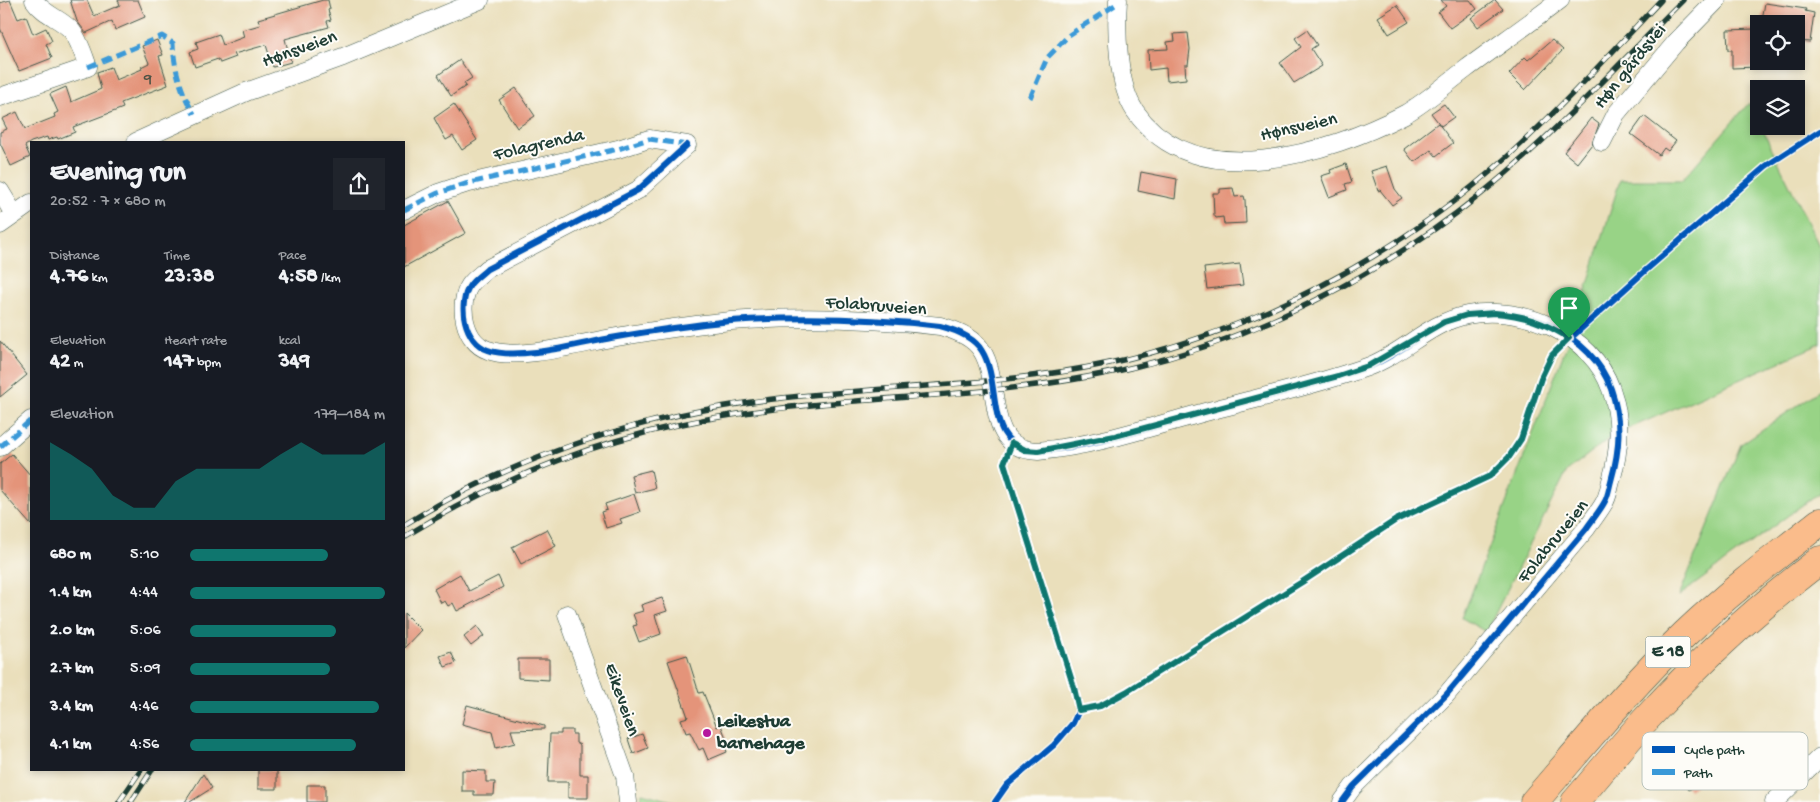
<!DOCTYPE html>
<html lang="en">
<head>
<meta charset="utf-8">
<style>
  :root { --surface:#171b24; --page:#20242c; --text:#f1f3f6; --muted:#9ea1a6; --accent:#0f766e }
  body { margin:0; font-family:"Gochi Hand",sans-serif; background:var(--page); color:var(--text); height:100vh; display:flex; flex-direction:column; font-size:19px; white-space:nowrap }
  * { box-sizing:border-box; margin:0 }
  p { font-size:16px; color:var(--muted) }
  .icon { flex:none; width:28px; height:28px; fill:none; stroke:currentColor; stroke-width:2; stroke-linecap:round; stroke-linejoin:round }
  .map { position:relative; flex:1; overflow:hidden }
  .side { position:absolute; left:30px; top:141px; width:375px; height:630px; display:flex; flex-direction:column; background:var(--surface); border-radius:0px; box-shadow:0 2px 8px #0003 }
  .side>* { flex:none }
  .tools { position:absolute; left:1750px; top:15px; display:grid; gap:10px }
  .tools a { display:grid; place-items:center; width:55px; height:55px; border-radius:0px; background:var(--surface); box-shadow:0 2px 8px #0003; font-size:25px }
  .pin { position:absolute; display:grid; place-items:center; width:42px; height:42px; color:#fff; margin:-51px -21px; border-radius:50% 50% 50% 0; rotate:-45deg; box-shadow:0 0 5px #0007 }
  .pin .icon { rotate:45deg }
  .round { display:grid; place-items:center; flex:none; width:52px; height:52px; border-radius:0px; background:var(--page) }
  .head { display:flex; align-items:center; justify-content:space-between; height:85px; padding:0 20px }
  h1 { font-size:28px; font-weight:700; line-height:38px }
  .figures { display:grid; grid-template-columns:repeat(3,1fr); gap:8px; height:85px; padding:5px 20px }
  .figures div { display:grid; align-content:center }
  .figures b { font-size:21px; font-weight:700 }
  .figures small { font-size:14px; font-weight:400 }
  .figures p { font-size:14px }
  .chart { height:140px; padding:10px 20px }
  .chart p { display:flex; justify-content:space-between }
  .chart svg { width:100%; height:90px; margin-top:5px; fill:var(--accent); opacity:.7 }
  ul { padding:0 20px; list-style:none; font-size:16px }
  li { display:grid; grid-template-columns:80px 60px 1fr; align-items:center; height:38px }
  li i { height:12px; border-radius:6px; background:var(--accent) }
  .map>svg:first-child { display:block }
  .green { fill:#98d386; stroke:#5c885d }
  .building { fill:#e4947a }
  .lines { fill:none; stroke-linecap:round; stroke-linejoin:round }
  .minor-casing { stroke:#3d5548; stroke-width:19 }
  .motorway-casing { stroke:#3d5548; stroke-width:29 }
  .minor { stroke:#fff; stroke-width:18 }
  .motorway { stroke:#fabc8b; stroke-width:28 }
  .rail-casing { stroke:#1f3d34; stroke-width:5.5 }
  .rail { stroke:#fdfcf7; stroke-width:4; stroke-dasharray:11; stroke-linecap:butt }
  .quiet { stroke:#3a99d8; stroke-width:5; stroke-dasharray:10 5; stroke-linecap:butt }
  .cycleway-casing { stroke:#fdfcf7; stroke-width:9 }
  .cycleway { stroke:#0057b8; stroke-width:6 }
  .route-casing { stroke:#fff; stroke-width:10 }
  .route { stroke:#0f766e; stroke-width:6 }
  .poi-dot { fill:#b5179e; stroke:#fdfcf7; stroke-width:2 }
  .labels { text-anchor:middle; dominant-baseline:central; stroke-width:4; stroke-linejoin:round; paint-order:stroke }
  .number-label { font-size:16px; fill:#505346 }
  .shield { fill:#fdfcf7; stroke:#62766e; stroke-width:1 }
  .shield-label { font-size:18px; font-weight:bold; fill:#1f3d34 }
  .street-label { font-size:19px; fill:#1f3d34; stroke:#fdfcf7 }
  .poi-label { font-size:19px; font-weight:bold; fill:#1f3d34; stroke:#fdfcf7; text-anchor:start }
  .key { fill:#fdfcf7; stroke:#bac3bc; stroke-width:1 }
  .key-label { font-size:14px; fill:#1f3d34 }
</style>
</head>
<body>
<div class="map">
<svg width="1820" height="802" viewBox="0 0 1820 802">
  <rect width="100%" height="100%" fill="#fdfcf7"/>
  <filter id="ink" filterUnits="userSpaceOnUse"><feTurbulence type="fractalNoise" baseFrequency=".02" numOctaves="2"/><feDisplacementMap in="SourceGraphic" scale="10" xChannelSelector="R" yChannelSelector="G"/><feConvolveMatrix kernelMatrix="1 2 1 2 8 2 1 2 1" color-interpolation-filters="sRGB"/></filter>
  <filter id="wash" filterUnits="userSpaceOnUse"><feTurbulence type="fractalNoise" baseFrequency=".0096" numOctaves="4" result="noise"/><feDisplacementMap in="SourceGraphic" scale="20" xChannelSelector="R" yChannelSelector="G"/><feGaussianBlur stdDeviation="1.12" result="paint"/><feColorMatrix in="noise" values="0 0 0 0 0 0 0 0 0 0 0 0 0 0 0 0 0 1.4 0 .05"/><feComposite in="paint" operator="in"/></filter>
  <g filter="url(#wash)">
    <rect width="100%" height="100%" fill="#eadfbb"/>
    <path class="green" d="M1749,103L1759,126H1761L1820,248V344L1612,436L1567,471L1486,632L1462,618L1578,316L1620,180H1682Z
      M1820,390V492L1679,596L1741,444Z
      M642,793L676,802H639Z"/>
    <g id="blocks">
      <path class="building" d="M10,0L18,19L26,16L33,34L46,28L52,41L46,44L52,58L19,71L0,28V3Z
        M70,0H87L94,16L120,5L118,0H138L145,17L115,30L112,21L86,33L77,21Z
        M323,0H328L330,9L328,10L331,20L327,21L329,27L285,39L291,62L273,67L266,45L234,54L236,57L220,63L218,59L195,67L190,52L198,49L196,42L219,34L223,45L244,37L242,30L260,25L258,19Z
        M1441,0H1470L1477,9L1450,28L1438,12L1446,6Z
        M1495,0L1503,9L1478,27L1471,18Z
        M1765,3L1806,9L1805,11L1814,13L1810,42L1796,41V24L1762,20Z
        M1397,5L1409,22L1389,34L1378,17Z
        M1755,29L1758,67L1732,68V50H1728L1727,30Z
        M1307,30L1317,45L1311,49L1322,66L1294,83L1280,63L1301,47L1295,38Z
        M1188,33L1190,49L1188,65H1185L1186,79L1167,81L1166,68L1149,70L1148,50L1168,49L1167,42L1175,41L1174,34Z
        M157,40L163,55L159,56L168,85L121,103L123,108L73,127L75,132L58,139L57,137L48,140L47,137L31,142L25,146L30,157L11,166L0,143V132L7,129L2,119L17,112L25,129L55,117L54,114L58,112L50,94L66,87L71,102L101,89L97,72L111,67L116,80L142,69L141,67L149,63L142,46Z
        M1552,40L1563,50L1525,90L1509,74L1525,57L1528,60Z
        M460,60L472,78L464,83L466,86L451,96L438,75Z
        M516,88L535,116L517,128L499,100Z
        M454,104L477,140L462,150L453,136L446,140L434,118Z
        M1444,104L1454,117L1441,126L1431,113Z
        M1644,116L1676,141L1668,151L1664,148L1659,155L1631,134Z
        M1591,118L1599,124L1592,144L1577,163L1564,152Z
        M1438,123L1453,143L1436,156L1431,150L1414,162L1404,149Z
        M1346,164L1352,182L1345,184L1347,190L1329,197L1321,176L1331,173L1330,170Z
        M1387,166L1395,189L1402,198L1392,205L1380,190L1378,191L1371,171Z
        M1141,172L1177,179L1175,199L1138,191Z
        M1233,188L1235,197L1244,196L1245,200L1246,223L1224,224L1223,217L1216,218L1214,215L1213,193H1220V189Z
        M448,201L466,233L404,267V225Z
        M1240,264L1243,285L1207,289L1204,268Z
        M0,341L27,375L0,397Z
        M12,454L31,476V525L0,490V464Z
        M651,470L655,488L635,493L631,475Z
        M634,494L640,512L620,519L622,523L606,528L601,512L607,510L605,504Z
        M547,529L556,546L521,564L512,547Z
        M460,574L469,591L498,576L503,587L457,611L453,603L448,606L445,601L441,603L434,589Z
        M662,598L667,611L655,615L661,634L639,642L633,626L637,625L633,614L643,611L641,605Z
        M404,613L421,630L404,648Z
        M477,626L484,636L471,646L464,637Z
        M451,652L456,663L445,667L440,656Z
        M687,655L699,693L703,692L717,727L721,725L726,738L722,739L727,752L708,760L703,748L699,750L690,732L686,733L681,719L688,717L668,661Z
        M518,659H549V680L518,678Z
        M467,705L544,726V729L511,730L515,743L496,748L492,732L462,724Z
        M561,730H572V734H576V743L580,745V775H588V798H568V782H548L550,734H561Z
        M642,734L648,748L633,754L628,739Z
        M258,770H277V789H258Z
        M462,770L486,771V782H495L494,795H474V791H462Z
        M1692,772L1699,783L1689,790L1681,780Z
        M203,774L212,788L190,802H185Z
        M307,785H325V802H307Z"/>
    </g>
  </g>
  <g filter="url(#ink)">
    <use href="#blocks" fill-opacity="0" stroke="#3d5548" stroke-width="1"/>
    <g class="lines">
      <g class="minor-casing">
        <path id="minor" d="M1118,0C1116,31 1117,84 1135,111C1194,197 1330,153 1405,114C1426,102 1446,84 1466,69C1497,46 1529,24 1560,0
          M0,97L88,67C84,56 79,39 71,30C60,18 44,15 34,0
          M136,142L246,92L343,57L480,0
          M1602,142L1616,114L1676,42L1717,0
          M687,145L638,190L487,269C482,274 474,279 470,285C457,304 464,342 488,350C517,361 579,344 611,338C651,331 691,325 731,321C801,316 871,318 940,326C955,330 974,337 982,351C1003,385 982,449 1038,451C1096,446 1153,426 1209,411C1261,397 1316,385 1367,367C1403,354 1428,323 1467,315C1522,304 1592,334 1611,389C1622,420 1620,449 1611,481C1609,488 1608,497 1604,503C1599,512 1592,520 1586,529L1446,695L1353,787L1342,802
          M0,191L14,214
          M404,210L438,193L465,184L618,149L649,139L687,145
          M0,225L31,203
          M0,447L31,420
          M567,614L625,776L628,802
          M1774,802L1820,757"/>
      </g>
      <g class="motorway-casing">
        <path id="motorway" d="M1534,802C1583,745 1631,686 1685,634C1727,594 1774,558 1820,522
          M1575,802C1600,773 1623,744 1649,716C1701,659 1759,607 1820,560"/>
      </g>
      <use href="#minor" class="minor"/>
      <use href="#motorway" class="motorway"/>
      <g class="rail-casing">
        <path id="rail" d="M404,525C518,454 649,413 782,398C890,386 998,386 1105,364C1254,332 1395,258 1508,156C1562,107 1611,53 1661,0
          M404,537C506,474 620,431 738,414C869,394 1001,399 1130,368C1258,338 1379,276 1481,194C1554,135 1617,66 1683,0
          M119,802L141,770
          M131,802L152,770"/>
      </g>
      <use href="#rail" class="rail"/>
      <path class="quiet" d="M88,67L162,36L173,43C174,69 181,92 194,114
        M1030,98L1047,58L1069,35L1118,3
        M404,210L438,193L465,184L618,149L649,139L687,145
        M0,447L31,420"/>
      <g class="cycleway-casing">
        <path id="cycleway" d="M687,145L638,190L487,269C482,274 474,279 470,285C457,304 464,342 488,350C517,361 579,344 611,338C651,331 691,325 731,321C801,316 871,318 940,326C955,330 974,337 982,351C1003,385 982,449 1038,451C1096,446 1153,426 1209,411C1261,397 1316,385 1367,367C1403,354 1428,323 1467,315C1522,304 1592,334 1611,389C1622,420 1620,449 1611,481C1609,488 1608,497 1604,503C1599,512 1592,520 1586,529L1446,695L1353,787L1342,802
          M1079,710L1100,706L1126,692L1302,582L1396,520L1490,476L1509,457L1521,439L1541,378L1552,355L1646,270L1766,166L1820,131
          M995,802L1007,785L1054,745L1073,723L1079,710L1074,688L1004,463L1012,443"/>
      </g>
      <use href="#cycleway" class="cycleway"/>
    </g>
  </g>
  <g class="lines" filter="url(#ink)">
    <g class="route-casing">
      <path id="route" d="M1495,313C1524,315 1545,323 1569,338L1552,355L1541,378L1521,439L1509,457L1490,476L1396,520L1302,582L1126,692L1100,706L1079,710L1074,688L1004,463L1012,443L1025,450L1038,451L1115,436L1338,376L1368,366L1444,322L1467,315Z"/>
    </g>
    <use href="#route" class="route"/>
  </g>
  <circle class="poi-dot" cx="707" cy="733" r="5"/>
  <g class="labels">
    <g class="number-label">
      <text x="148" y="80">9</text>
    </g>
    <rect class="shield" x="1645.5" y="636.5" width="45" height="31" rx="4"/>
    <g class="shield-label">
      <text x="1668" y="652">E 18</text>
    </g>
    <g class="street-label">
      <text transform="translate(300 50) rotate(-20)">Hønsveien</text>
      <text transform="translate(1631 67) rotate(-51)">Høn gårdsvei</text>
      <text transform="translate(1299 128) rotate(-13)">Hønsveien</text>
      <text transform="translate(539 146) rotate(-13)">Folagrenda</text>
      <text transform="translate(876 307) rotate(4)">Folabruveien</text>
      <text transform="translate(1554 542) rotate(-51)">Folabruveien</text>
      <text transform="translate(621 700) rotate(71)">Eikeveien</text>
    </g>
    <g class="poi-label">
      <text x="717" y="722">Leikestua<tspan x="717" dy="22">barnehage</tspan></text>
    </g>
  </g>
  <rect x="1642" y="732" width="166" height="58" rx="8" class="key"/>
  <rect x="1652" y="746" width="23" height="7" fill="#0057b8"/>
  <rect x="1652" y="769" width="23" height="6" fill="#3a99d8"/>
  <g class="key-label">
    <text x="1684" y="754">Cycle path</text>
    <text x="1684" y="777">Path</text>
  </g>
</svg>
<div class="tools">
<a><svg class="icon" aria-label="locate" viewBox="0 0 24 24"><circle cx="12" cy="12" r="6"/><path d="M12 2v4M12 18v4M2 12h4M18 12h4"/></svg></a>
<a><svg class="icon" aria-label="layers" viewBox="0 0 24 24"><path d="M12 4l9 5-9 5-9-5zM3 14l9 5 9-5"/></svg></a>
</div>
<div class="pin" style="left:1569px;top:338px;background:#1e9e55"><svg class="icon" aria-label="arrive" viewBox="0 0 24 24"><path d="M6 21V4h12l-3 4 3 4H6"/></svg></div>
<section class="side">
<div class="head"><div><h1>Evening run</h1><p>20:52 · 7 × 680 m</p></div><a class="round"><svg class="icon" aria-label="share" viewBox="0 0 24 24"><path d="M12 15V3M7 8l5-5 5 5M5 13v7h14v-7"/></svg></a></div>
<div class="figures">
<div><p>Distance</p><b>4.76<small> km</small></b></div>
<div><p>Time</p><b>23:38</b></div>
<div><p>Pace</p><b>4:58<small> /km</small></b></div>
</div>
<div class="figures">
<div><p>Elevation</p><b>42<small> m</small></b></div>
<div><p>Heart rate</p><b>147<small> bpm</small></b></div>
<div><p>kcal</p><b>349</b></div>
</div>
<div class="chart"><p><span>Elevation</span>179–184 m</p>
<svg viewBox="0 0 160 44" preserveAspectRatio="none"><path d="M0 44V6L10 12L20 19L30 32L40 38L50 38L60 25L70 19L80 19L90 19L100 19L110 12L120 6L130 12L140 12L150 12L160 6V44z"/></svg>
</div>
<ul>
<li><b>680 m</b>5:10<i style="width:71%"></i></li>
<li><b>1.4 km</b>4:44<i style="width:100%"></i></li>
<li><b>2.0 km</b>5:06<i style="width:75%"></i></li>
<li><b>2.7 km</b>5:09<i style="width:72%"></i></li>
<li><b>3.4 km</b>4:46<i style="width:97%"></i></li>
<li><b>4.1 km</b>4:56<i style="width:85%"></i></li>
</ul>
</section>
</div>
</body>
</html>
